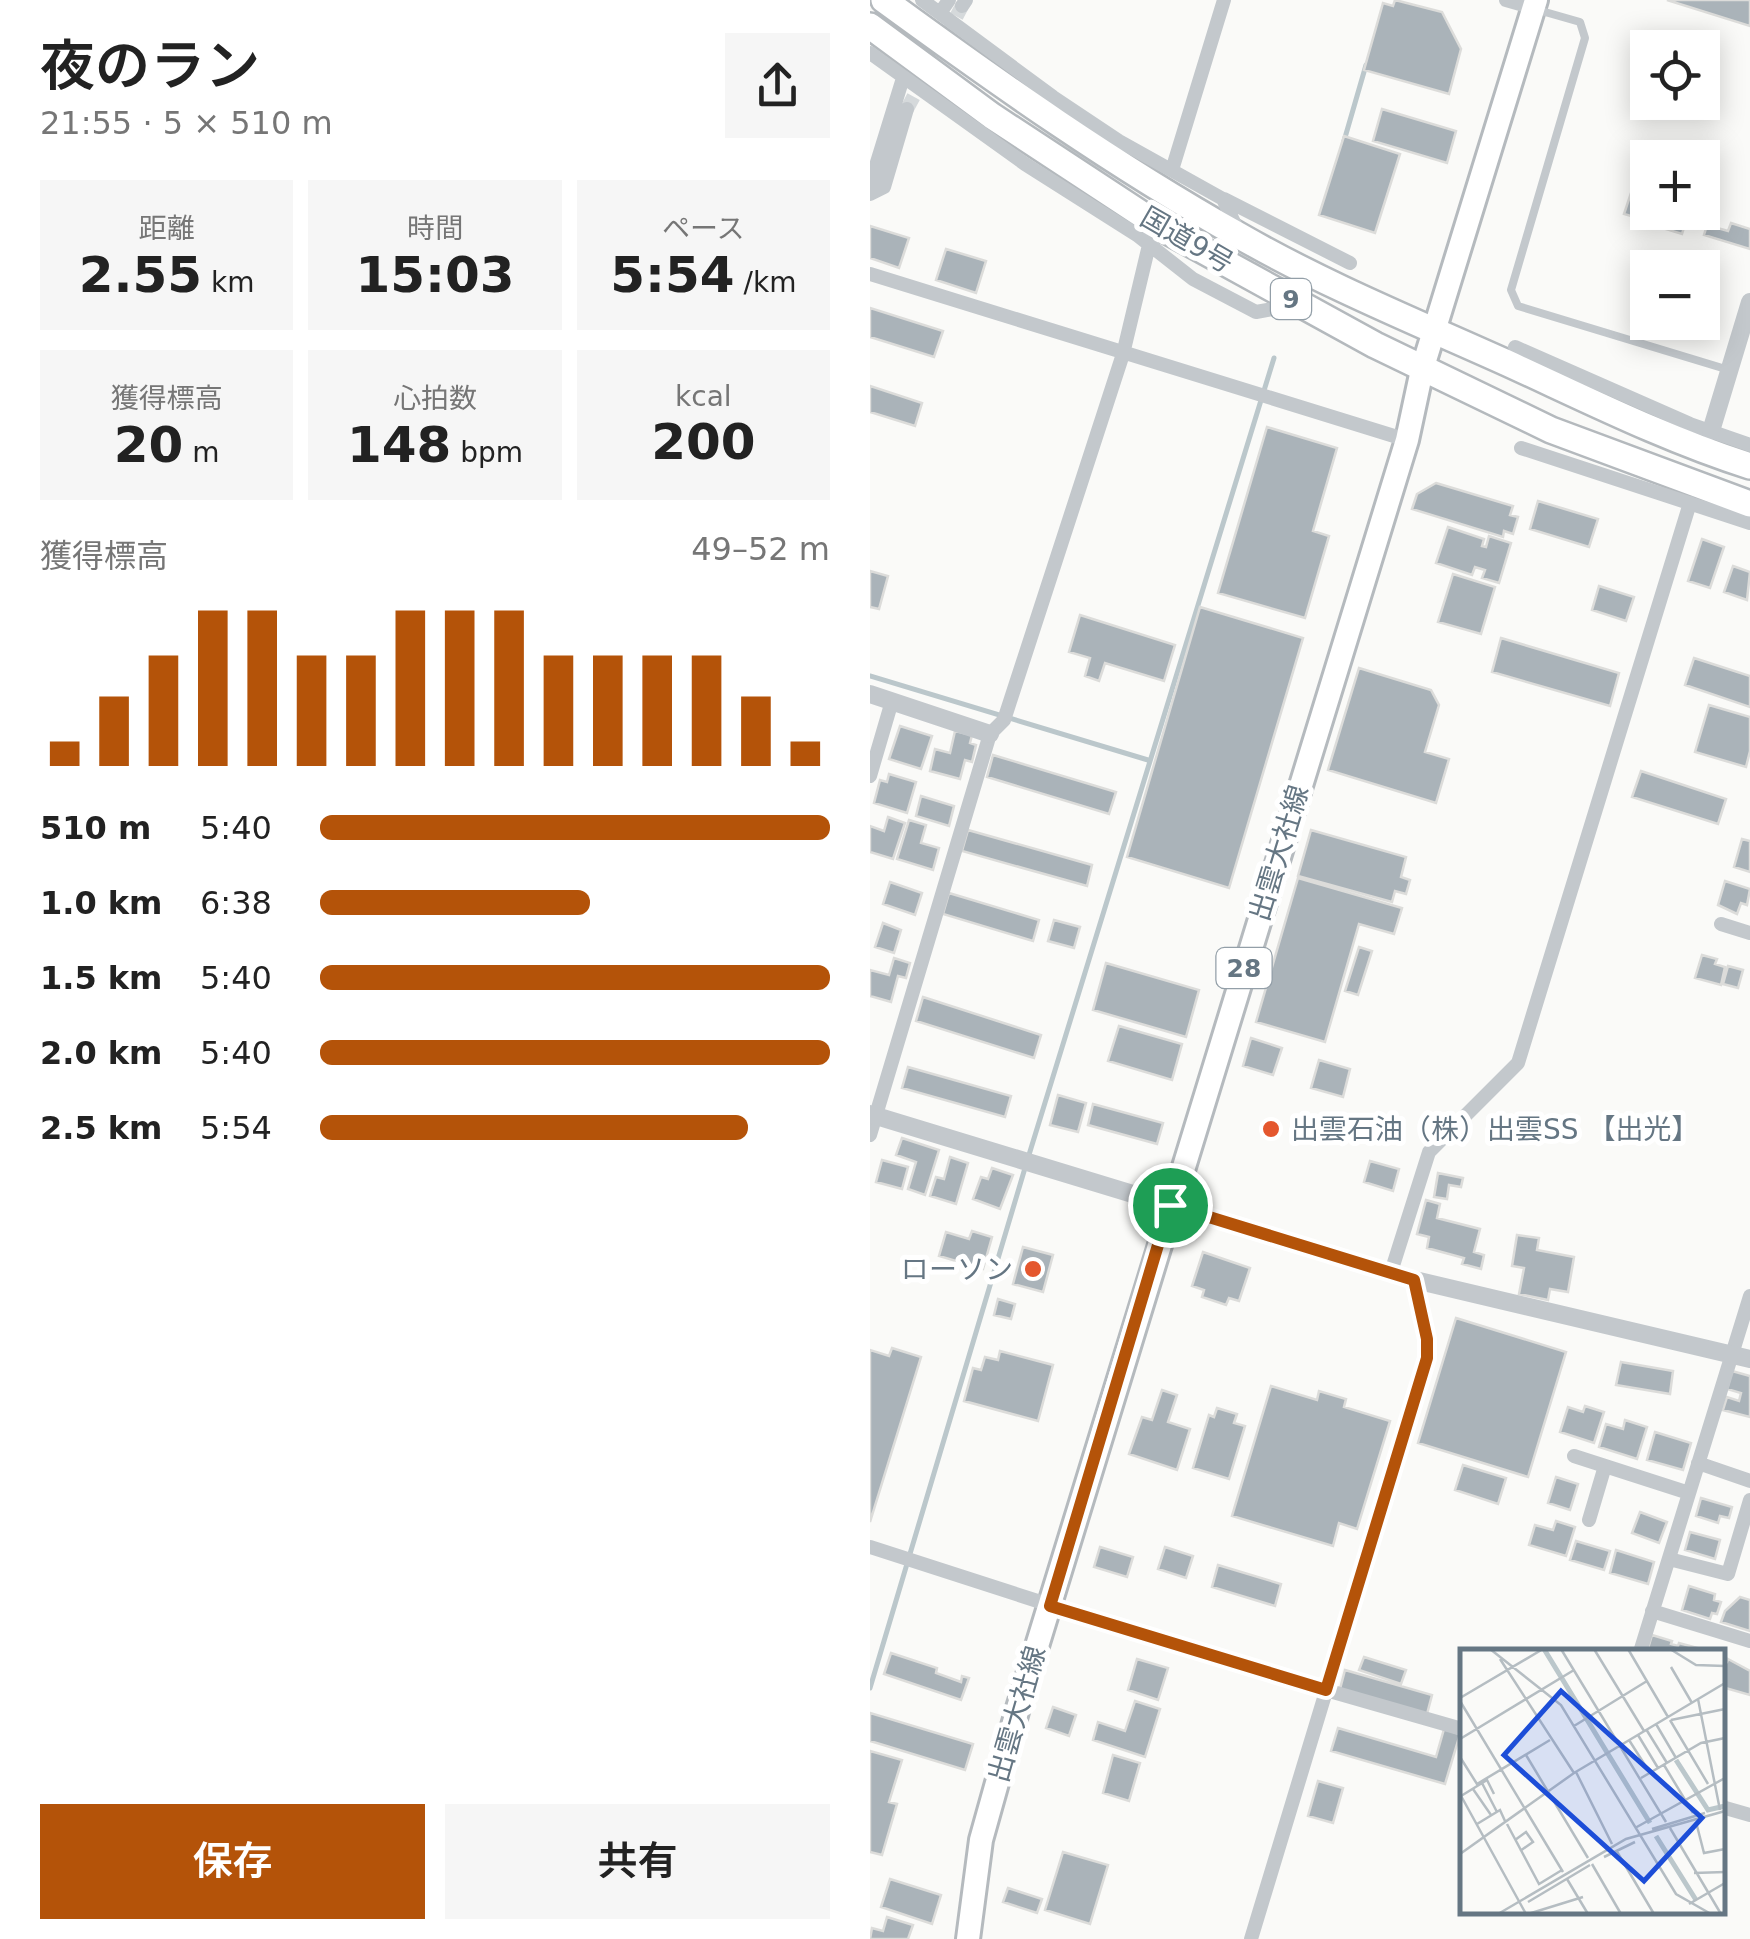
<!DOCTYPE html>
<html lang="ja">
<head>
<meta charset="utf-8">
<style>
  :root { --surface:#fff; --page:#f6f6f6; --text:#222; --muted:#767676; --accent:#b45309 }
  body { margin:0; font-family:"DejaVu Sans","Noto Sans JP",sans-serif; background:var(--page); color:var(--text); height:100vh; display:flex; flex-direction:column; font-size:38px; white-space:nowrap }
  * { box-sizing:border-box; margin:0 }
  p { font-size:32px; color:var(--muted) }
  .icon { flex:none; width:55px; height:55px; fill:none; stroke:currentColor; stroke-width:2; stroke-linecap:round; stroke-linejoin:round }
  .map { position:relative; flex:1; overflow:hidden }
  .side { display:flex; flex-direction:column; background:var(--surface); width:870px }
  .side>* { flex:none }
  .fabs { position:absolute; left:760px; top:30px; display:grid; gap:20px }
  .fabs a { display:grid; place-items:center; width:90px; height:90px; border-radius:0px; background:var(--surface); box-shadow:0 5px 25px #0003; font-size:50px }
  .pin { position:absolute; display:grid; place-items:center; width:85px; height:85px; color:#fff; margin:-42px; border:5px solid #fff; border-radius:50%; box-shadow:0 2px 10px #0007 }
  .round { display:grid; place-items:center; flex:none; width:105px; height:105px; border-radius:0px; background:var(--page) }
  .overview { display:flex; align-items:center; justify-content:space-between; height:170px; padding:0 40px }
  h1 { font-size:55px; font-weight:600; line-height:75px }
  .stats { display:grid; grid-template-columns:repeat(3,1fr); gap:15px; height:170px; padding:10px 40px }
  .stats div { display:grid; align-content:center; border-radius:0px; background:var(--page); text-align:center }
  .stats b { font-size:50px; font-weight:600 }
  .stats small { font-size:28px; font-weight:400 }
  .stats p { font-size:28px }
  .chart { height:280px; padding:20px 40px }
  .chart p { display:flex; justify-content:space-between }
  .chart svg { width:100%; height:180px; margin-top:10px; stroke:var(--accent); stroke-width:6 }
  .primary-button { display:flex; gap:20px; margin-top:auto; padding:20px 40px }
  .primary-button a { flex:1; height:115px; border-radius:0px; background:var(--accent); color:#fff; font-size:40px; font-weight:600; line-height:115px; text-align:center }
  .primary-button a+a { background:var(--page); color:var(--text) }
  ul { padding:0 40px; list-style:none; font-size:32px }
  li { display:grid; grid-template-columns:160px 120px 1fr; align-items:center; height:75px }
  li i { height:25px; border-radius:12px; background:var(--accent) }
  main { display:flex; flex:1; min-height:0 }
  .map>svg:first-child { display:block }
  .lines { fill:none; stroke-linecap:round; stroke-linejoin:round }
  .stream { stroke:#bbc7cb; stroke-width:5 }
  .building { fill:#aab3b9; stroke:#dcdcda; stroke-width:2.5 }
  .minor-tunnel { stroke:#d5d9db; stroke-width:14; stroke-dasharray:14 7; stroke-linecap:butt }
  .primary-casing { stroke:#b5babe; stroke-width:28 }
  .trunk-casing { stroke:#b4b9bd; stroke-width:30 }
  .path { stroke:#bbbfc2; stroke-width:4; stroke-dasharray:5 5; stroke-linecap:butt }
  .service { stroke:#c3c8cc; stroke-width:8 }
  .minor { stroke:#c3c8cc; stroke-width:14 }
  .tertiary { stroke:#c3c8cc; stroke-width:18 }
  .primary { stroke:#fff; stroke-width:22 }
  .trunk { stroke:#fff; stroke-width:25 }
  .route-casing { stroke:#fff; stroke-width:20 }
  .route { stroke:#b45309; stroke-width:12 }
  .poi-dot { fill:#e4572e; stroke:#fff; stroke-width:4 }
  .labels { text-anchor:middle; dominant-baseline:central; stroke-width:10; stroke-linejoin:round; paint-order:stroke }
  .shield { fill:#fff; stroke:#939fa8; stroke-width:2.5 }
  .shield-label { font-size:25px; font-weight:bold; fill:#657683 }
  .street-label { font-size:28px; fill:#657683; stroke:#fff }
  .poi-label { font-size:28px; fill:#657683; stroke:#fff; text-anchor:start }
  .inset-river { fill:none; stroke:#bbc7cb; stroke-width:5 }
  .inset-road { fill:none; stroke:#b5bdc2; stroke-width:2.5 }
  .view { fill:#1d4ed8; fill-opacity:0.15; stroke:#1d4ed8; stroke-width:5 }
  .inset-edge { fill:none; stroke:#657683; stroke-width:5 }
</style>
</head>
<body>
<main>
<section class="side">
<div class="overview"><div><h1>夜のラン</h1><p>21:55 · 5 × 510 m</p></div><a class="round"><svg class="icon" aria-label="share" viewBox="0 0 24 24"><path d="M12 15V3M7 8l5-5 5 5M5 13v7h14v-7"/></svg></a></div>
<div class="stats">
<div><p>距離</p><b>2.55<small> km</small></b></div>
<div><p>時間</p><b>15:03</b></div>
<div><p>ペース</p><b>5:54<small> /km</small></b></div>
</div>
<div class="stats">
<div><p>獲得標高</p><b>20<small> m</small></b></div>
<div><p>心拍数</p><b>148<small> bpm</small></b></div>
<div><p>kcal</p><b>200</b></div>
</div>
<div class="chart"><p><span>獲得標高</span>49–52 m</p>
<svg viewBox="0 0 160 44" preserveAspectRatio="none"><path d="M5 44V38M15 44V27M25 44V17M35 44V6M45 44V6M55 44V17M65 44V17M75 44V6M85 44V6M95 44V6M105 44V17M115 44V17M125 44V17M135 44V17M145 44V27M155 44V38"/></svg>
</div>
<ul>
<li><b>510 m</b>5:40<i style="width:100%"></i></li>
<li><b>1.0 km</b>6:38<i style="width:53%"></i></li>
<li><b>1.5 km</b>5:40<i style="width:100%"></i></li>
<li><b>2.0 km</b>5:40<i style="width:100%"></i></li>
<li><b>2.5 km</b>5:54<i style="width:84%"></i></li>
</ul>
<div class="primary-button"><a>保存</a><a>共有</a></div>
</section>
<div class="map">
<svg width="880" height="1939" viewBox="0 0 880 1939">
  <rect width="100%" height="100%" fill="#fafaf8"/>
  <g class="lines">
    <path class="stream" d="M474,141L496,65
      M0,676L278,760
      M158,1158L404,358
      M0,1688L155,1168"/>
  </g>
  <path class="building" d="M525,0L572,12L591,49L579,94L494,70L513,3L523,6Z
    M797,0H880V26Z
    M512,109L586,131L577,163L503,141Z
    M474,136L530,154L505,233L449,215Z
    M763,187L778,192L771,219L754,214Z
    M779,212H819L812,234L776,223Z
    M861,223L880,229V249L834,235L837,225L858,231Z
    M0,226L39,238L29,268L0,258Z
    M76,249L116,261L106,293L66,280Z
    M0,308L73,331L64,357L0,337Z
    M0,386L52,403L45,426L0,412Z
    M397,427L467,448L443,531L459,536L435,618L348,593Z
    M566,483L643,506L640,515L648,517L643,534L634,531L633,537L542,509L547,494Z
    M668,501L728,519L719,547L660,529Z
    M578,527L614,539L612,546L616,547L619,536L641,543L629,583L612,578L615,570L605,567L602,575L566,563Z
    M832,539L854,547L840,588L818,581Z
    M863,566L880,572L877,600L854,592Z
    M0,571L18,576L9,609L0,607Z
    M583,574L625,587L611,634L568,622Z
    M729,586L764,597L756,621L722,610Z
    M330,607L433,638L359,888L257,857Z
    M210,615L305,645L294,681L235,663L229,681L215,676L220,658L199,652Z
    M631,638L749,673L740,706L622,672Z
    M824,658L880,676V707L815,685Z
    M489,668L561,690L569,705L555,752L579,759L566,803L458,770Z
    M839,705L880,717V751L876,767L825,752Z
    M30,726L62,736L51,769L19,759Z
    M85,731L102,735L100,743L106,745L102,762L95,760L90,779L60,771L65,749L80,753Z
    M123,755L246,792L239,814L117,777Z
    M771,771L856,799L848,824L762,797Z
    M19,774L46,782L37,813L4,803L10,780L17,782Z
    M51,796L84,806L79,826L46,816Z
    M18,817L35,823L23,859L0,852V826L14,831Z
    M39,820L56,825L51,843L69,848L63,870L27,859Z
    M98,830L222,865L217,886L92,851Z
    M441,830L536,857L531,877L540,880L536,894L525,891L522,902L428,876Z
    M872,839L880,841V872L864,867Z
    M428,878L532,908L524,934L489,924L455,1042L386,1022Z
    M855,881L880,889L877,905L871,903L867,914L848,905Z
    M20,882L52,893L45,915L13,904Z
    M79,893L169,920L163,941L73,914Z
    M184,920L210,927L204,948L178,941Z
    M13,923L31,930L24,953L5,947Z
    M489,947L502,951L488,995L475,991Z
    M832,955L847,959L845,964L855,967L851,985L825,978Z
    M24,958L40,963L36,978L28,976L21,1002L0,996V970L19,975Z
    M236,963L329,990L316,1037L223,1010Z
    M858,966L873,970L868,988L853,984Z
    M53,997L171,1035L164,1058L46,1021Z
    M249,1026L312,1044L302,1080L238,1061Z
    M381,1038L412,1048L403,1075L373,1066Z
    M449,1060L480,1069L473,1097L441,1088Z
    M38,1067L141,1096L135,1117L32,1088Z
    M188,1095L216,1103L208,1132L180,1125Z
    M223,1104L293,1123L287,1144L218,1125Z
    M32,1138L69,1150L55,1195L38,1189L46,1162L26,1155Z
    M80,1157L98,1163L86,1204L60,1196L66,1177L74,1179Z
    M12,1160L38,1167L32,1189L6,1182Z
    M500,1161L529,1169L523,1191L494,1182Z
    M122,1168L143,1175L130,1209L103,1199L111,1177L118,1179Z
    M568,1173L593,1178L591,1187L579,1185L577,1199L564,1197Z
    M556,1200L570,1204L567,1218L610,1229L604,1252L614,1255L611,1269L592,1264L594,1258L557,1248L559,1237L547,1234Z
    M102,1231L122,1237L113,1269L69,1256L76,1232L99,1239Z
    M647,1235L669,1238L667,1250L704,1257L698,1292L680,1289L678,1300L649,1294L654,1268L642,1266Z
    M153,1247L183,1255L173,1292L143,1284Z
    M333,1252L380,1268L369,1301L359,1298L356,1305L332,1297L334,1290L322,1286Z
    M128,1299L145,1304L141,1319L124,1315Z
    M586,1318L696,1352L658,1477L548,1443Z
    M22,1348L51,1357L0,1522V1350L19,1356Z
    M130,1351L183,1365L168,1421L94,1401L103,1368L111,1370L115,1357L128,1360Z
    M751,1362L803,1371L800,1394L746,1385Z
    M862,1371L880,1376V1417L853,1410L857,1397L869,1401L871,1393L857,1389Z
    M401,1386L447,1400L449,1391L476,1399L474,1407L520,1421L487,1529L469,1523L463,1546L362,1516Z
    M292,1390L307,1395L298,1422L320,1429L307,1470L259,1454L272,1417L282,1420Z
    M715,1406L734,1412L724,1443L690,1432L698,1407L713,1412Z
    M347,1408L367,1414L364,1423L375,1426L359,1479L323,1468L339,1415L344,1417Z
    M755,1420L777,1427L767,1459L729,1447L736,1424L753,1429Z
    M785,1432L821,1443L813,1470L777,1460Z
    M593,1465L636,1478L628,1504L585,1490Z
    M686,1477L708,1484L700,1510L678,1503Z
    M831,1498L862,1507L859,1518L850,1516L848,1523L826,1516Z
    M770,1512L797,1522L789,1543L762,1533Z
    M686,1521L705,1527L696,1556L659,1545L665,1525L683,1530Z
    M820,1532L850,1540L845,1559L815,1550Z
    M706,1541L740,1551L734,1570L700,1560Z
    M230,1547L263,1557L257,1577L224,1567Z
    M295,1547L323,1556L316,1578L288,1569Z
    M746,1550L784,1562L778,1584L740,1573Z
    M348,1565L411,1584L405,1606L342,1587Z
    M819,1586L845,1594L844,1600L851,1602L847,1614L842,1613L840,1619L812,1610Z
    M870,1597L880,1600V1631L851,1622L855,1611Z
    M782,1635L802,1641L801,1644L808,1646L809,1643L827,1648L826,1652H777Z
    M21,1653L67,1668L66,1673L91,1682L92,1676L99,1678L91,1700L14,1674Z
    M494,1657L536,1670L531,1684L489,1670Z
    M267,1659L298,1668L288,1700L258,1690Z
    M858,1659L880,1671V1695L852,1687V1661L857,1662Z
    M475,1670L562,1695L557,1714L470,1689Z
    M265,1701L290,1709L275,1757L223,1740L228,1722L255,1731Z
    M183,1707L206,1715L199,1736L176,1728Z
    M0,1713L103,1744L95,1770L0,1741Z
    M468,1728L566,1757L574,1729L590,1734L575,1784L461,1751Z
    M0,1751L32,1760L19,1802L27,1804L12,1855L0,1852Z
    M243,1755L270,1763L259,1801L233,1793Z
    M448,1781L473,1788L463,1823L438,1816Z
    M193,1852L238,1865L220,1924L175,1910Z
    M20,1879L71,1895L62,1924L11,1907Z
    M138,1888L172,1899L167,1913L133,1902Z
    M17,1917L43,1925L38,1939H0L2,1928L13,1931Z"/>
  <g class="lines">
    <path class="minor-tunnel" d="M37,109L92,6"/>
    <g class="primary-casing">
      <path id="primary" d="M98,1939L111,1840L148,1708L537,440L552,370L666,0"/>
    </g>
    <g class="trunk-casing">
      <path id="trunk" d="M14,0C129,84 244,165 368,235C453,284 546,322 635,362C716,399 795,439 880,466
        M0,26L122,116L294,229L505,345L681,430L880,504"/>
    </g>
    <path class="path" d="M199,1611L443,1686"/>
    <path class="service" d="M668,10L710,22L715,38L641,290L648,306L859,370"/>
    <path class="minor" d="M52,0L183,97L249,141L353,199L369,233
      M636,0L664,8
      M92,6L96,0
      M70,13L79,0
      M0,53L155,164L267,235L323,279L386,312L430,304
      M302,170L354,0
      M0,185L33,78
      M0,194L14,187L37,109
      M354,199L480,263
      M0,274L537,440
      M645,347L820,424L880,445
      M651,448L880,523
      M0,776L22,701
      M851,924L880,933
      M0,1135L120,734L134,720L253,354L279,245
      M521,1272L559,1152L648,1063L820,503
      M704,1456L819,1493
      M828,1463L880,1481
      M719,1520L735,1466
      M0,1547L180,1605
      M799,1559L858,1574L880,1500
      M782,1611L880,1641
      M770,1652L880,1296
      M456,1690L592,1729
      M852,1807L880,1815
      M381,1939L557,1358V1339L545,1280"/>
    <path class="tertiary" d="M841,431L880,302
      M0,694L120,734
      M0,1114L545,1280L880,1359"/>
    <use href="#primary" class="primary"/>
    <use href="#trunk" class="trunk"/>
  </g>
  <g class="lines">
    <g class="route-casing">
      <path id="route" d="M300,1205L544,1280L557,1339V1358L456,1690L180,1606Z"/>
    </g>
    <use href="#route" class="route"/>
  </g>
  <g class="poi-dot">
    <circle cx="401" cy="1129" r="10"/>
    <circle cx="163" cy="1269" r="10"/>
  </g>
  <g class="labels">
    <g class="shield">
      <rect x="401" y="279" width="40" height="40" rx="8"/>
      <rect x="346.5" y="948" width="55" height="40" rx="8"/>
    </g>
    <g class="shield-label">
      <text x="421" y="299">9</text>
      <text x="374" y="968">28</text>
    </g>
    <g class="street-label">
      <text transform="translate(317 240) rotate(30)">国道9号</text>
      <text transform="translate(409 853) rotate(-73)">出雲大社線</text>
      <text transform="translate(147 1714) rotate(-74)">出雲大社線</text>
    </g>
    <g class="poi-label">
      <text x="421" y="1129">出雲石油（株）出雲SS 【出光】</text>
      <text x="143" y="1269" text-anchor="end">ローソン</text>
    </g>
  </g>
  <g transform="translate(590 1649)">
    <rect width="265" height="265" fill="#fafaf8"/>
    <path class="inset-river" d="M84,0L190,174M216,111L248,161L265,157M196,187L236,251"/>
    <path class="inset-road" d="M30,0L101,56L216,245L251,265M101,0L206,173M134,0L184,82M168,0L208,68M210,0L236,16L265,17M40,10L114,124M211,18L232,54M0,49L83,0M238,50L260,161M0,52L103,223M210,71L248,135M211,71L265,60M196,75L216,109M114,77L187,32M186,80L207,114M178,86L198,119M0,90L114,21M169,91L190,124M66,106L128,209M0,108L17,135L90,91M204,116L233,164M116,123L152,195M181,129L241,94L265,89M22,134L37,163M13,140L31,166M0,145L66,265M1,147L27,131L34,145M236,173L244,204L265,200M17,175L40,161L45,172M47,175L79,235L102,221M175,179L265,129M210,179L261,265M192,180L245,164M55,191L66,183L73,193L60,202M156,201L194,265M0,205L114,124L265,34M144,208L175,193M132,215L161,265M234,224L265,223M107,230L128,265M68,253L130,216M229,255L265,234M38,265L166,190L265,162M68,265L123,248"/>
    <path class="view" d="M101,42L242,169L184,232L44,106Z"/>
    <rect width="265" height="265" class="inset-edge"/>
  </g>
</svg>
<div class="fabs">
<a><svg class="icon" aria-label="locate" viewBox="0 0 24 24"><circle cx="12" cy="12" r="6"/><path d="M12 2v4M12 18v4M2 12h4M18 12h4"/></svg></a>
<a>+</a>
<a>−</a>
</div>
<div class="pin" style="left:300px;top:1205px;background:#1e9e55"><svg class="icon" aria-label="arrive" viewBox="0 0 24 24"><path d="M6 21V4h12l-3 4 3 4H6"/></svg></div>
</div>
</main>
</body>
</html>
